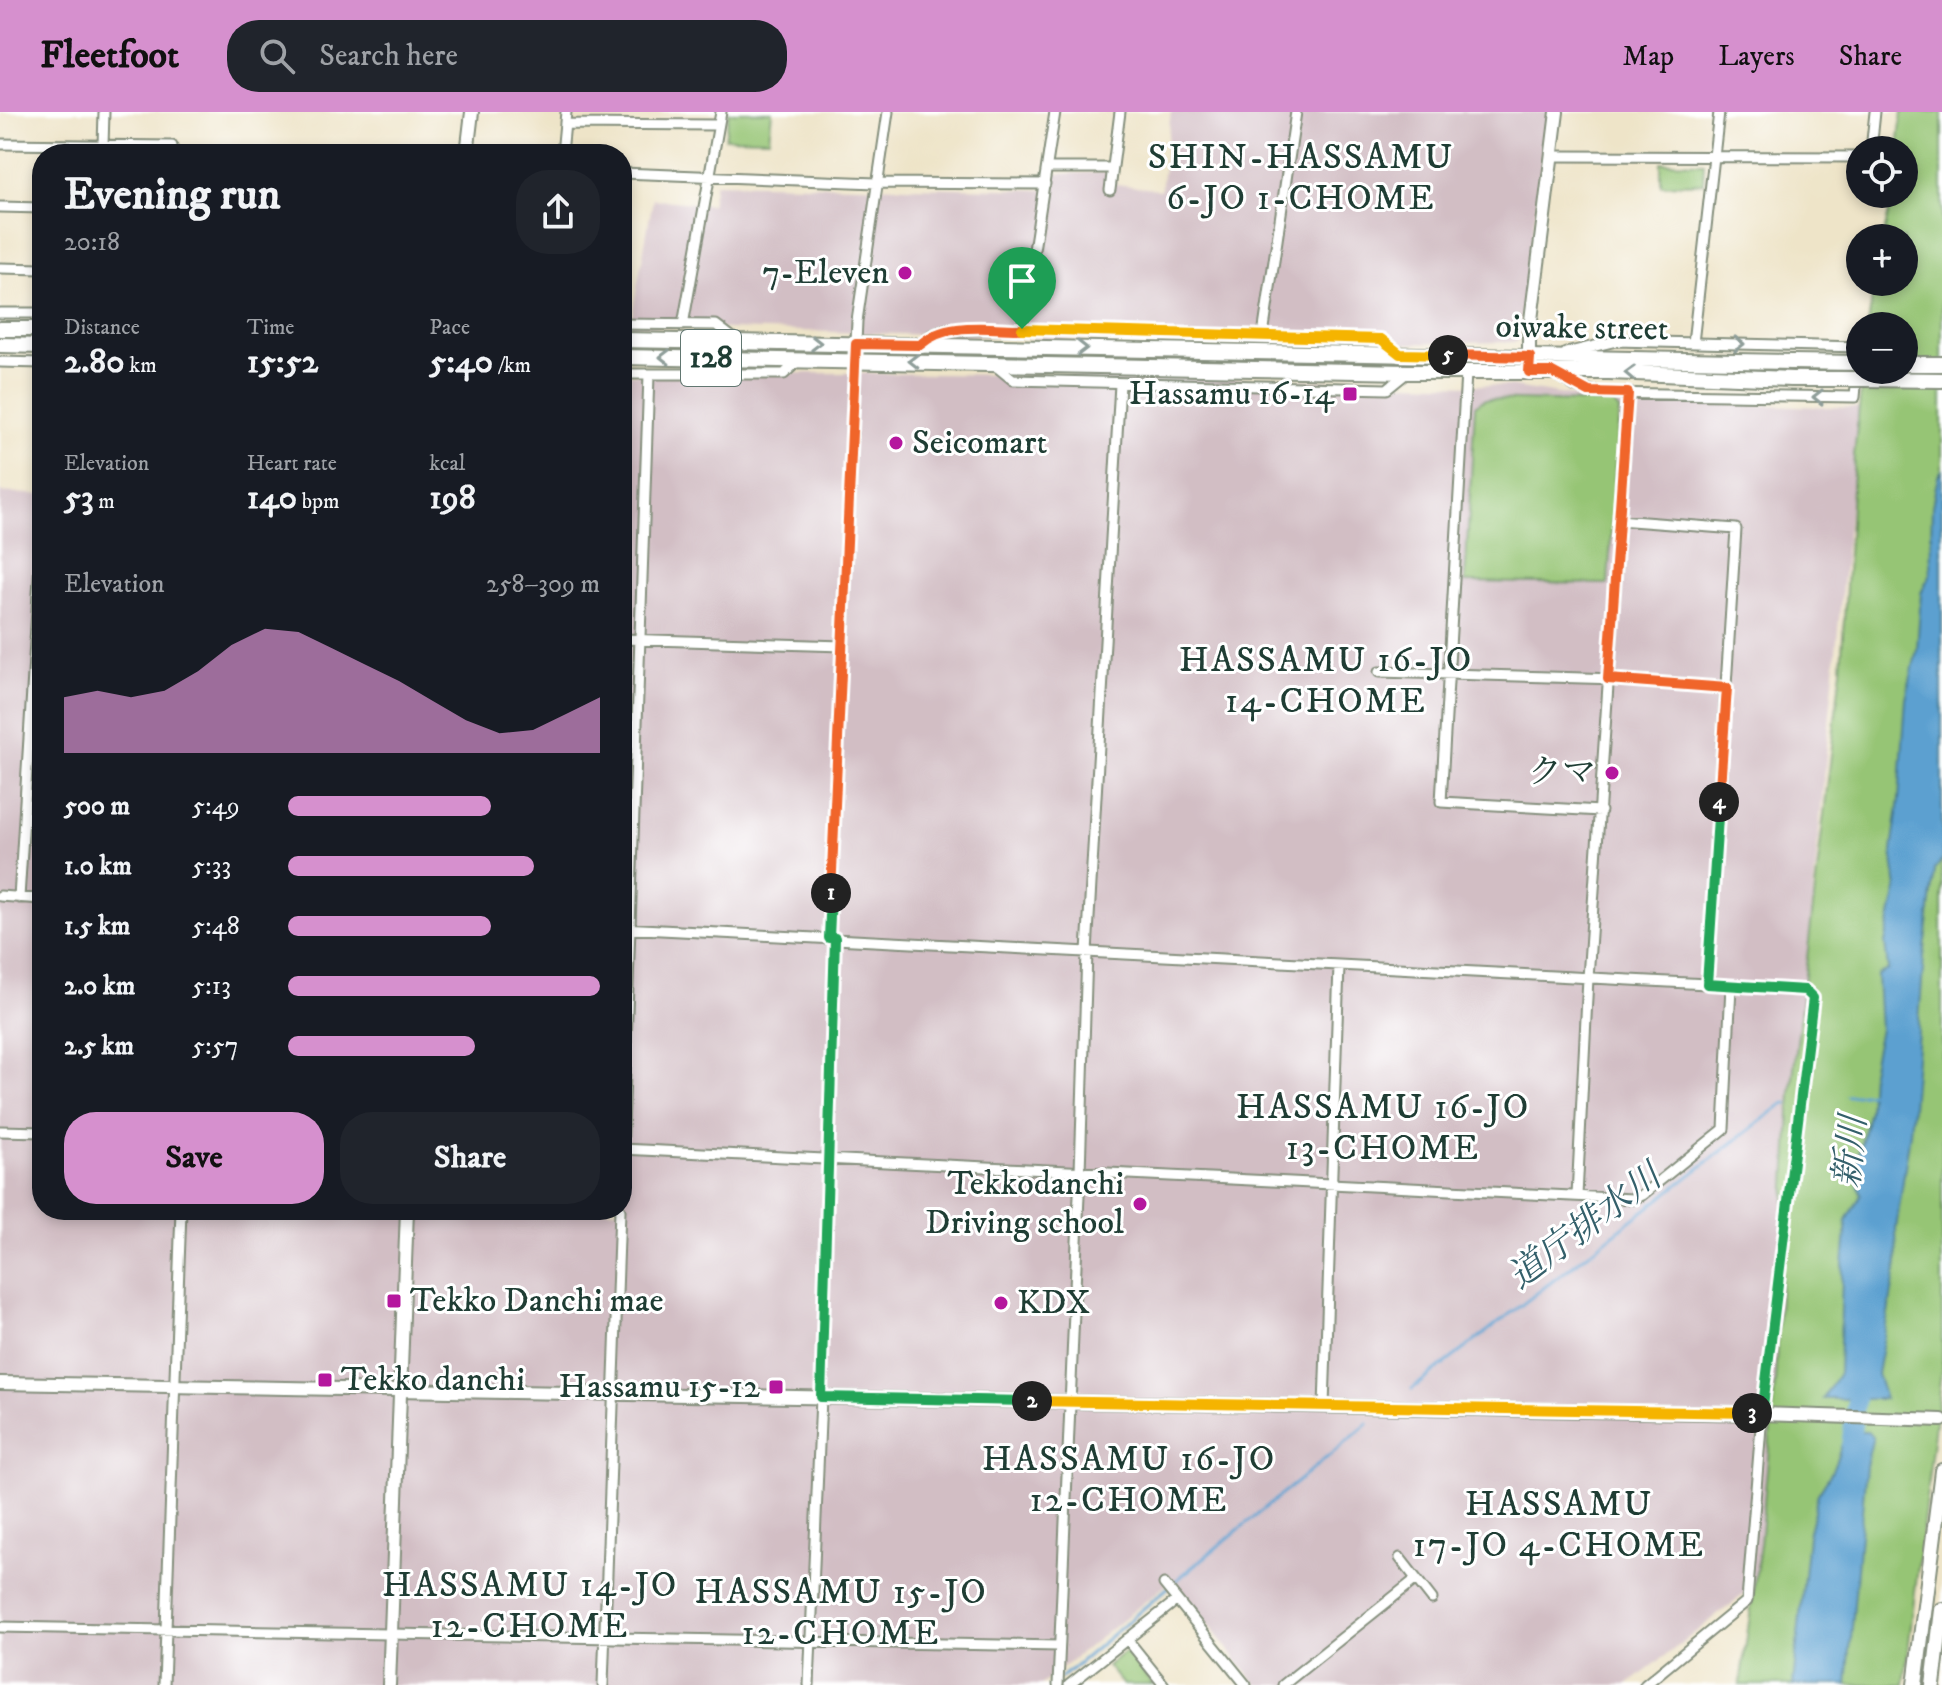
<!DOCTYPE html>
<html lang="en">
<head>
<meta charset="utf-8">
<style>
  :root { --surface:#171b24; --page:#20242c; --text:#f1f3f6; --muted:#9ea1a6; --accent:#d690ce }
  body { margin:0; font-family:"IM FELL DW Pica","Noto Serif JP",serif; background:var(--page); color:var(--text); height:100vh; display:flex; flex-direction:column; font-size:30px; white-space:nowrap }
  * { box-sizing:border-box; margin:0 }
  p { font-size:26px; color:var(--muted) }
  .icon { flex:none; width:44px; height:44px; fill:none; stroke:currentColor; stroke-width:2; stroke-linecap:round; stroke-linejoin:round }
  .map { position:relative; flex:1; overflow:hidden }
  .sheet { position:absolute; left:32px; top:32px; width:600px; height:1076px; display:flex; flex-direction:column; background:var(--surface); border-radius:32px; box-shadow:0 4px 12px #0003 }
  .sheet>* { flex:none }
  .fabs { position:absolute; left:1846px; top:24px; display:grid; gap:16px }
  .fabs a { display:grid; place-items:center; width:72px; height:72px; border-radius:50%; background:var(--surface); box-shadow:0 4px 12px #0003; font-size:40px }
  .pin { position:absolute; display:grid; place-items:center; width:68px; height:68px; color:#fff; margin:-82px -34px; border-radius:50% 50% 50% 0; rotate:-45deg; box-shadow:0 0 8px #0007 }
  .pin .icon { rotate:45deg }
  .km { position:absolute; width:40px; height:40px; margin:-20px; border-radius:50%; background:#222; color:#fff; font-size:22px; line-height:40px; text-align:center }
  .round { display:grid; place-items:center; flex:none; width:84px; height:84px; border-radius:32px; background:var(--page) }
  .summary { display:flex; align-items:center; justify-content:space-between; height:136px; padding:0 32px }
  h1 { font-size:44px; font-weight:700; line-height:60px }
  .metrics { display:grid; grid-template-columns:repeat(3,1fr); gap:12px; height:136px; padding:8px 32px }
  .metrics div { display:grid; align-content:center }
  .metrics b { font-size:34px; font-weight:700 }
  .metrics small { font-size:22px; font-weight:400 }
  .metrics p { font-size:22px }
  .chart { height:224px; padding:16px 32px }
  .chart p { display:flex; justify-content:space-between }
  .chart svg { width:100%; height:144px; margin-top:8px; fill:var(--accent); opacity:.7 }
  .button { display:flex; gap:16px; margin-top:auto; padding:16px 32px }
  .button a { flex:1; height:92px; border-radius:32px; background:var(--accent); color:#111; font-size:32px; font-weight:700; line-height:92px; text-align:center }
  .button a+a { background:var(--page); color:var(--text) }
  ul { padding:0 32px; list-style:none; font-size:26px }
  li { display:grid; grid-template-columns:128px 96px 1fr; align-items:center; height:60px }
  li i { height:20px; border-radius:10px; background:var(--accent) }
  header { display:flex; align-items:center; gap:48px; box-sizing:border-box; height:112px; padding:0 40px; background:var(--accent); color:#111 }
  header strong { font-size:38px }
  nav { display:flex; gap:44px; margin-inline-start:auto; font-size:28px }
  .search { width:560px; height:72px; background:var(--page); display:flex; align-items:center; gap:20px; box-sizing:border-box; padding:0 28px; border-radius:32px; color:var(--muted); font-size:30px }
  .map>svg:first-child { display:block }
  .industrial { fill:#d2bec4 }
  .green { fill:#96c575; stroke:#5a8154; stroke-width:2 }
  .water { fill:#5ba0d0; stroke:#3d6e82; stroke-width:2 }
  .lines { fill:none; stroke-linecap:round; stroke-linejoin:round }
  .stream { stroke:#5ba0d0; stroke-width:3 }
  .river { stroke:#5ba0d0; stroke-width:18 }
  .street-casing { stroke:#86907e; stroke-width:13 }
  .secondary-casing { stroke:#86907e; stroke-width:16 }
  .primary-casing { stroke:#86907e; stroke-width:18 }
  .street { stroke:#fff; stroke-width:9 }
  .secondary { stroke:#fff; stroke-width:12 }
  .primary { stroke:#fff; stroke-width:14 }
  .primary-bridge-casing { stroke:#86907e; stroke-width:18; stroke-linecap:butt }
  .primary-bridge { stroke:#fff; stroke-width:14 }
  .oneway { stroke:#8f9e9a }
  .split-1-casing { stroke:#fff; stroke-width:16 }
  .split-2-casing { stroke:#fff; stroke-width:16 }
  .split-3-casing { stroke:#fff; stroke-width:16 }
  .split-4-casing { stroke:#fff; stroke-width:16 }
  .split-5-casing { stroke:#fff; stroke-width:16 }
  .split-6-casing { stroke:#fff; stroke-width:16 }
  .split-1 { stroke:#f0652b; stroke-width:10 }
  .split-2 { stroke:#22a559; stroke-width:10 }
  .split-3 { stroke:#f5b400; stroke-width:10 }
  .split-4 { stroke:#22a559; stroke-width:10 }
  .split-5 { stroke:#f0652b; stroke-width:10 }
  .split-6 { stroke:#f5b400; stroke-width:10 }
  .poi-dot { fill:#b5179e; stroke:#fff; stroke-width:3 }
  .labels { text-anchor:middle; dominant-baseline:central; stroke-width:6; stroke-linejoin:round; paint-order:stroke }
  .shield { fill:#fff; stroke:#627771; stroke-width:2 }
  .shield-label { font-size:32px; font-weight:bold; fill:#1f3d34 }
  .poi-label { font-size:34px; fill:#1f3d34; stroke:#fff; text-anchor:end }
  .street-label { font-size:34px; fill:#1f3d34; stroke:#fff }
  .neighbourhood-label { font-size:36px; letter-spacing:2px; fill:#1f3d34; stroke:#fff }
  .water-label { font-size:36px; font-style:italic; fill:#34606b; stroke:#fff }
</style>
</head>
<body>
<header>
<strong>Fleetfoot</strong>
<div class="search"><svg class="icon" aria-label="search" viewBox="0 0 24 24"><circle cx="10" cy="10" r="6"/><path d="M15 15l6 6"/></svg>Search here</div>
<nav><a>Map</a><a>Layers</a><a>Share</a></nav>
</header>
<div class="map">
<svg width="1942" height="1573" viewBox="0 0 1942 1573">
  <rect width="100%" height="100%" fill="#fff"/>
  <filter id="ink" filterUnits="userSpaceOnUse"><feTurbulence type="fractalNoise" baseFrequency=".0125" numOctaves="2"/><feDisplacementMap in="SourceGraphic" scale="16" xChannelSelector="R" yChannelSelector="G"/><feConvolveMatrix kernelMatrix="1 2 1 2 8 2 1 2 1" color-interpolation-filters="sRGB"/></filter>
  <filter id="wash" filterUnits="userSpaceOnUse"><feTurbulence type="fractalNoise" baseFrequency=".006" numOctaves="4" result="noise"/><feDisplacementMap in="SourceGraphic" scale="32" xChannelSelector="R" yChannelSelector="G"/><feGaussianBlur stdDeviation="1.8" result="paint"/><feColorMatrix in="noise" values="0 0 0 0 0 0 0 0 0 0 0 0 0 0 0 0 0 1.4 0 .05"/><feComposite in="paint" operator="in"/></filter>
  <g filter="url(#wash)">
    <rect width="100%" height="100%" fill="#eee4c8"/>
    <path class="industrial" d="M1171,0H1549L1518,230L1373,232L1096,228L630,214L653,87L711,93L715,71L1050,78L1052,62L1116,60V72L1161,78Z
      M847,261L1197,265L1508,274L1596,288L1859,296L1805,865L1827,866L1757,1472L1628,1573H1257L1172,1468L1041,1573H0V380L42,383V1098H622V262Z"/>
    <path class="green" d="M729,0H772L769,27L725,26Z
      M1902,0H1942V1252L1904,1573H1740L1760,1433L1775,1271L1791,982L1841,557L1854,343L1863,258H1904V214H1868L1874,170H1904V126H1883L1893,82H1904V38H1898Z
      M1661,50L1704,51L1703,71L1661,73Z
      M1485,287L1612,291L1619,298L1608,472L1465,470L1475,294Z
      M1123,1541H1127L1153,1573H1123L1107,1554Z"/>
    <path class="water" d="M1942,358V747L1935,758L1924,845L1910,1021L1896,1117L1897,1153L1877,1262L1885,1287H1823L1839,1261L1842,1164L1847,1108L1861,1083L1855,1058L1869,998L1871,959L1880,917L1877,863L1888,858L1885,831L1897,777L1892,739L1899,687L1906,587L1917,537L1921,481L1930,462L1932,394L1938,364Z
      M1847,1319H1867L1873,1324L1866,1354L1847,1573H1793L1808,1424L1818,1382L1831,1361Z"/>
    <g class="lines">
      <path class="stream" d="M1847,984L1871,981
        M1412,1277L1783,992L1787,991
        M1061,1566L1184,1462L1368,1312"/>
      <path class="river" d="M1849,1343L1859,1265"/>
    </g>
  </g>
  <g filter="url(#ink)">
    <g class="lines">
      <g class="street-casing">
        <path id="street" d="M565,12L718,13
          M0,32L172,34L171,42
          M103,34L104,0
          M1871,38L1875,0
          M562,42L566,0
          M1552,44L1860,45
          M1047,56H1112
          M622,61L876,71L1045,72
          M1110,78L1120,0
          M0,95L42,96
          M0,156L42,157
          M0,201H42
          M622,212L716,213L737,229
          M683,213L721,0
          M1022,217L1055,0
          M1263,223L1296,0
          M1693,231L1719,0
          M920,233L931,223L945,218L1022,217L1381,227L1400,242
          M1566,241L1616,229L1860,235
          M0,250L42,251
          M992,251L1013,268L1387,277L1408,260
          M1466,261L1441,690L1601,699
          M622,262H784L799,248
          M1556,262L1576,275L1601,281L1855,285L1857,264
          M1618,408L1736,417L1707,872
          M622,527L843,534
          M1379,560L1617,567L1727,576
          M0,784L42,787
          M19,786L42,418
          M622,816L1707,872L1805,878L1813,886L1762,1302L1747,1489L1645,1573
          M829,826L857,209L888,0
          M0,1019L42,1020
          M622,1037L1633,1087L1642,1083L1724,1017L1731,874
          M622,1047L649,263
          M1577,1084L1588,866L1628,281
          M1324,1294L1339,854
          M1400,1446L1432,1487
          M1164,1472L1246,1573
          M0,1515L1059,1534
          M1127,1527L1164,1573
          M164,1573L181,1098
          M603,1573L620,1098
          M809,1573L821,1285L835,826
          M1058,1573L1080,1060L1087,840L1120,272
          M1069,1573L1177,1488
          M1283,1573L1416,1467"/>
      </g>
      <g class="secondary-casing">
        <path id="secondary" d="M467,42L472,0
          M1529,253V224L1557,0
          M0,1271L1762,1302L1942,1308
          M389,1573L407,1098"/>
      </g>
      <g class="primary-casing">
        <path id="primary" d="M0,217H42
          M622,228L1791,250
          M0,233L42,234
          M622,245L1408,260H1609L1792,267
          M1904,252H1942
          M1863,267L1942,268
          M1915,1573L1942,1359
          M1933,1573L1942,1498"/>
      </g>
      <use href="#street" class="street"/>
      <use href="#secondary" class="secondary"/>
      <use href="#primary" class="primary"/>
      <g class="primary-bridge-casing">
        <path id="primary-bridge" d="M1791,250L1860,251
          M1792,267H1863"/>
      </g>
      <use href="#primary-bridge" class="primary-bridge"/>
    </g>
    <defs><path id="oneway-chevron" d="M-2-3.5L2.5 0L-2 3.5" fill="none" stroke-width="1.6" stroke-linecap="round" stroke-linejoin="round" transform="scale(2)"/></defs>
    <g class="oneway">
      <use href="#oneway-chevron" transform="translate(816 231) rotate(1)"/>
      <use href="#oneway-chevron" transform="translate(1739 232) rotate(1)"/>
      <use href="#oneway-chevron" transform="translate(1082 236) rotate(1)"/>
      <use href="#oneway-chevron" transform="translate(665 245) rotate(-179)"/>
      <use href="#oneway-chevron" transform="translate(914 249) rotate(-179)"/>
      <use href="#oneway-chevron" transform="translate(1630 261) rotate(-178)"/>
      <use href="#oneway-chevron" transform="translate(1818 285) rotate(-179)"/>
    </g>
  </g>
  <g class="lines" filter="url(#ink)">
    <g class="split-1-casing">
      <path id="split-1" d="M831,781L856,232L920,233C945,209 989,217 1022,217"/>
    </g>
    <g class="split-2-casing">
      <path id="split-2" d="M831,781L829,826H835L821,1285L1032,1289"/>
    </g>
    <g class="split-3-casing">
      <path id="split-3" d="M1032,1289L1752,1301"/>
    </g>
    <g class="split-4-casing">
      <path id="split-4" d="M1719,690L1707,872L1805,878L1813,886L1762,1302L1752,1301"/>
    </g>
    <g class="split-5-casing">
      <path id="split-5" d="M1448,243L1530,245L1529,260H1552L1589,280L1628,281L1608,567L1727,576L1719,690"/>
    </g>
    <g class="split-6-casing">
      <path id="split-6" d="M1022,217L1381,227L1400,242L1448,243"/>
    </g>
    <use href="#split-1" class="split-1"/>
    <use href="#split-2" class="split-2"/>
    <use href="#split-3" class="split-3"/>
    <use href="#split-4" class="split-4"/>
    <use href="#split-5" class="split-5"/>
    <use href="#split-6" class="split-6"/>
  </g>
  <g class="poi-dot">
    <circle cx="905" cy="161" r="8"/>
    <rect x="1342" y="274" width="16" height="16" rx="4"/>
    <circle cx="896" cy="331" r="8"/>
    <circle cx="1612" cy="661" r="8"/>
    <circle cx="1140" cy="1092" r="8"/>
    <rect x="386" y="1181" width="16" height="16" rx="4"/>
    <circle cx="1001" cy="1191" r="8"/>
    <rect x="317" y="1260" width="16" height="16" rx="4"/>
    <rect x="768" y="1267" width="16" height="16" rx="4"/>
  </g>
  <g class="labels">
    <rect class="shield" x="681" y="218" width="60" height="56" rx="6"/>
    <g class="shield-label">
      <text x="711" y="246">128</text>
    </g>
    <g class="poi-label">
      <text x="889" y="161">7-Eleven</text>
      <text x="1334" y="282">Hassamu 16-14</text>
      <text x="912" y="331" text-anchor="start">Seicomart</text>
      <text x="1596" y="661">クマ</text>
      <text x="1124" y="1072">Tekkodanchi<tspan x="1124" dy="39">Driving school</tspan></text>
      <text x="410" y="1189" text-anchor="start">Tekko Danchi mae</text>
      <text x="1017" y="1191" text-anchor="start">KDX</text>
      <text x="341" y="1268" text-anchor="start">Tekko danchi</text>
      <text x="760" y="1275">Hassamu 15-12</text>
    </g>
    <g class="street-label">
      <text transform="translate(1582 216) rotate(1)">oiwake street</text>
    </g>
    <g class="neighbourhood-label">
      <text x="1301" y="45">SHIN-HASSAMU<tspan x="1301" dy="41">6-JO 1-CHOME</tspan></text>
      <text x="1326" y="548">HASSAMU 16-JO<tspan x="1326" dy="41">14-CHOME</tspan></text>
      <text x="1383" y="995">HASSAMU 16-JO<tspan x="1383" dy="41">13-CHOME</tspan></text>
      <text x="1129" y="1347">HASSAMU 16-JO<tspan x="1129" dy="41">12-CHOME</tspan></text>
      <text x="1559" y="1392">HASSAMU<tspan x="1559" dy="41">17-JO 4-CHOME</tspan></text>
      <text x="530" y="1473">HASSAMU 14-JO<tspan x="530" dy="41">12-CHOME</tspan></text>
      <text x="841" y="1480">HASSAMU 15-JO<tspan x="841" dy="41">12-CHOME</tspan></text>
    </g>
    <g class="water-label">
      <text transform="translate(1851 1040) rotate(-84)">新川</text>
      <text transform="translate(1585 1115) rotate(-37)">道庁排水川</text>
    </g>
  </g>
</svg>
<div class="fabs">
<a><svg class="icon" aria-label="locate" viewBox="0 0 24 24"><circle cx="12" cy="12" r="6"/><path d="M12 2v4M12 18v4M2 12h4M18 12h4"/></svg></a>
<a>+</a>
<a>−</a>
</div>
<div class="pin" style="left:1022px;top:217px;background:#1e9e55"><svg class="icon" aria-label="arrive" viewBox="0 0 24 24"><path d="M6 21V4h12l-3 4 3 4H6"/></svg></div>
<b class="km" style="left:831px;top:781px">1</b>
<b class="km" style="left:1032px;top:1289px">2</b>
<b class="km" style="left:1752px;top:1301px">3</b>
<b class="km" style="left:1719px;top:690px">4</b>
<b class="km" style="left:1448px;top:243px">5</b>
<section class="sheet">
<div class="summary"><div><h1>Evening run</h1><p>20:18</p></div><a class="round"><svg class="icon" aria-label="share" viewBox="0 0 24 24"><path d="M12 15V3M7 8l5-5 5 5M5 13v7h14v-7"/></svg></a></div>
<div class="metrics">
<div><p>Distance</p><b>2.80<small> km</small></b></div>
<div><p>Time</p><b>15:52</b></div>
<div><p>Pace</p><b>5:40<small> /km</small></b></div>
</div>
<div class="metrics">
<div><p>Elevation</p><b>53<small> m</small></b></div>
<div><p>Heart rate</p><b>140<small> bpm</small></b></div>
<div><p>kcal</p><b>198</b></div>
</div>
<div class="chart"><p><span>Elevation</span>258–309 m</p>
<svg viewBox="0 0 160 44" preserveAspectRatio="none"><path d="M0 44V27L10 25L20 27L30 25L40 19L50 11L60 6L70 7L80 12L90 17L100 22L110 28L120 34L130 38L140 37L150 32L160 27V44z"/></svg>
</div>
<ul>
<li><b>500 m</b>5:49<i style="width:65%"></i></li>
<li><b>1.0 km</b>5:33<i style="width:79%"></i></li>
<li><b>1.5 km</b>5:48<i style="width:65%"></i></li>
<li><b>2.0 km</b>5:13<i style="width:100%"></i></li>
<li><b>2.5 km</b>5:57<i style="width:60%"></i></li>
</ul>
<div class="button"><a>Save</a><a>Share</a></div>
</section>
</div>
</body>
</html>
